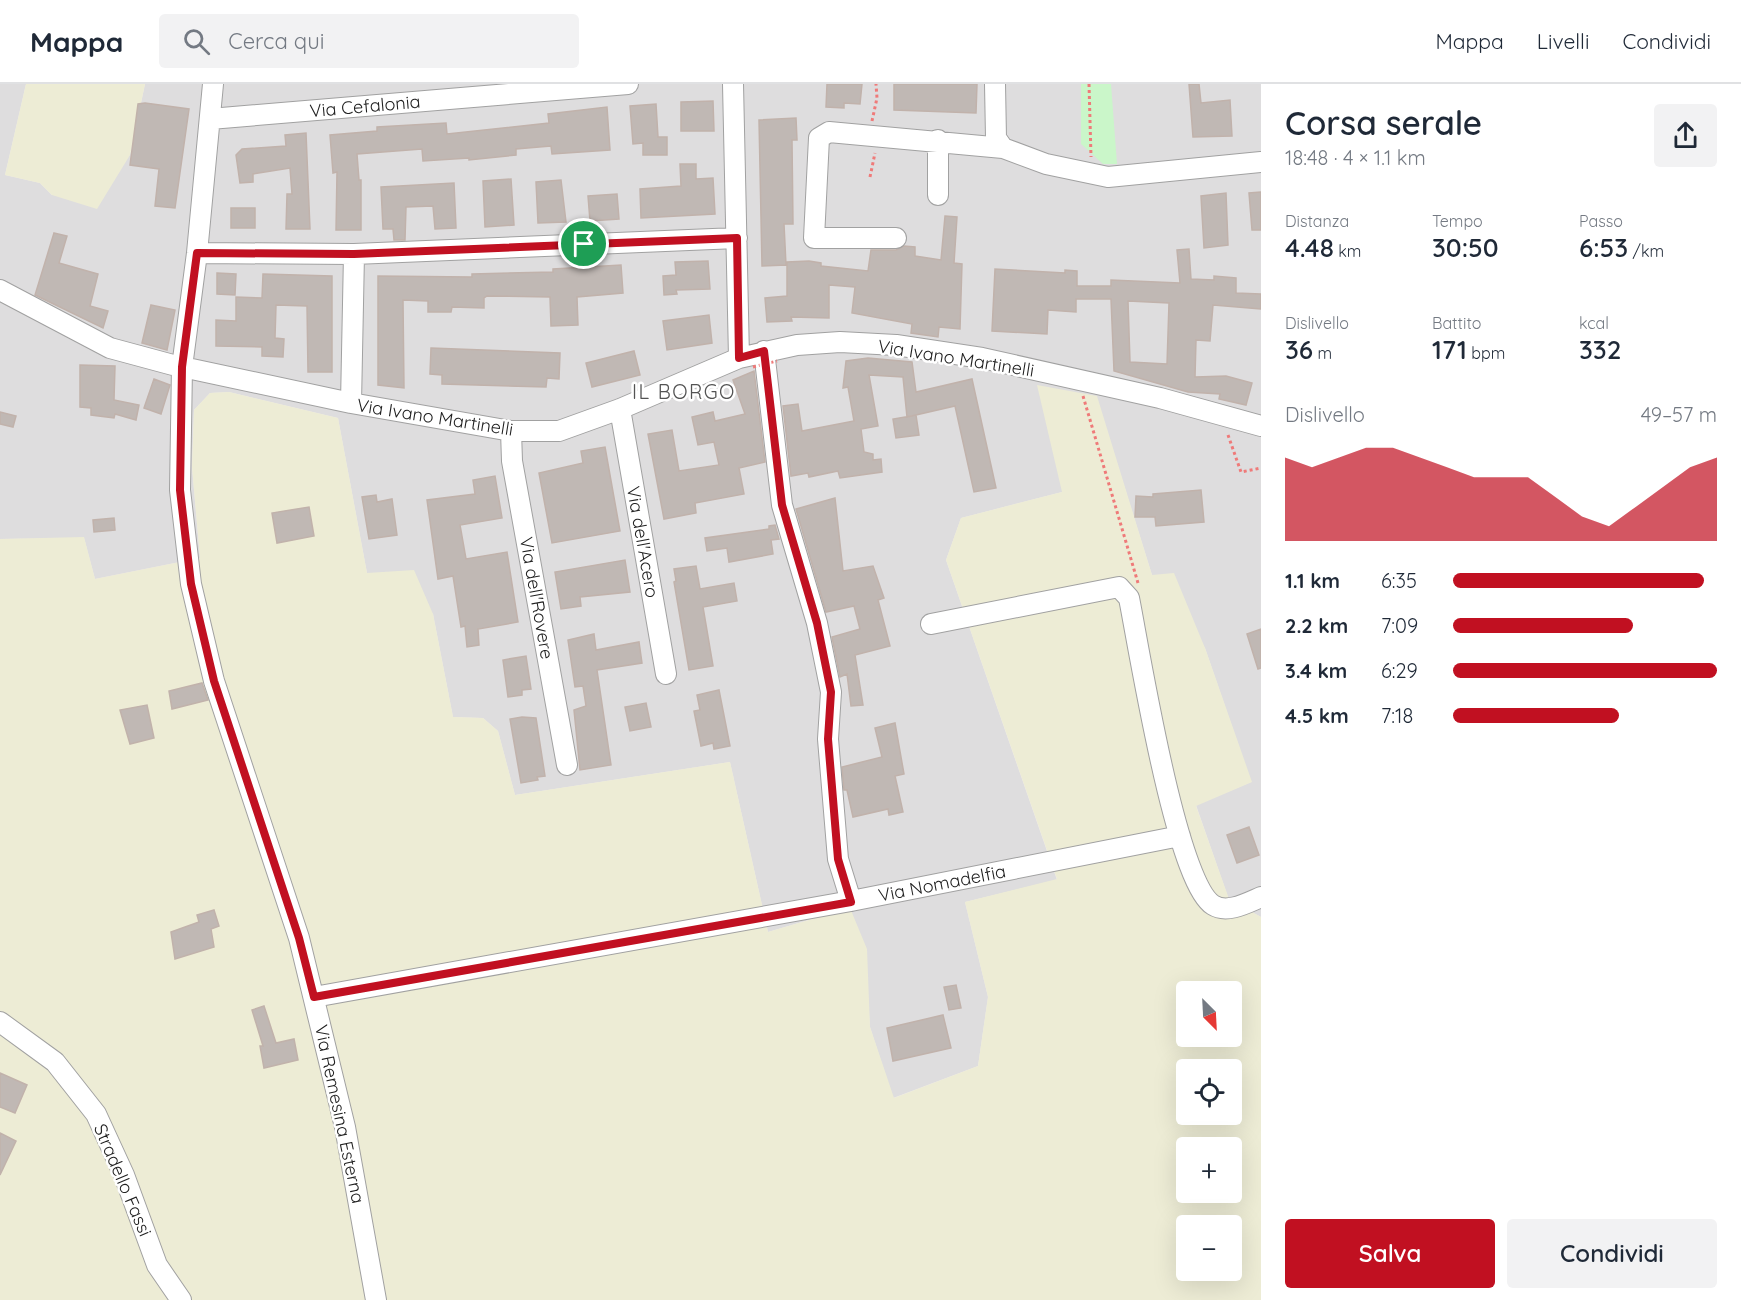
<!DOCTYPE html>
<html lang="it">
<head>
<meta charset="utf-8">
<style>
  :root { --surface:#fff; --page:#f2f2f3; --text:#1f2937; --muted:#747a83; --line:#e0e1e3; --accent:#c11021 }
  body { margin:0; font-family:Quicksand,sans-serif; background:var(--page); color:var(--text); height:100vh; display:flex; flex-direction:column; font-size:22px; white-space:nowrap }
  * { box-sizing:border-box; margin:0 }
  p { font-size:20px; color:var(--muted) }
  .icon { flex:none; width:33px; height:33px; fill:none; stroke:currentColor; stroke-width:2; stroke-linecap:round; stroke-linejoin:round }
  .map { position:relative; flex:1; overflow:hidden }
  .side { display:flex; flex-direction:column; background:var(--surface); width:480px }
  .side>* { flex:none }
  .needle { width:39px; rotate:156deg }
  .buttons { position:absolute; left:1176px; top:897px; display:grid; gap:12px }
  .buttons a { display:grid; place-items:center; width:66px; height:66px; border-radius:6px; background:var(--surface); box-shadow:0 6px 24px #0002; font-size:30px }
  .pin { position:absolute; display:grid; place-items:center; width:51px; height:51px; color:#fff; margin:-26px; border:3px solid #fff; border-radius:50%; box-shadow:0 2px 6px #0007 }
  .round { display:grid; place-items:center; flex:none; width:63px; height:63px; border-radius:6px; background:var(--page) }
  .overview { display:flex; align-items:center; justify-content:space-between; height:102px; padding:0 24px }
  h1 { font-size:33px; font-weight:600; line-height:45px }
  .stats { display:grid; grid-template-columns:repeat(3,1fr); gap:9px; height:102px; padding:6px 24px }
  .stats div { display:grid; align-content:center }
  .stats b { font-size:26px; font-weight:600 }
  .stats small { font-size:16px; font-weight:400 }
  .stats p { font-size:16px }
  .chart { height:168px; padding:12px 24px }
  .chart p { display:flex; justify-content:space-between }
  .chart svg { width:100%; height:108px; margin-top:6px; fill:var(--accent); opacity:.7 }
  .button { display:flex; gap:12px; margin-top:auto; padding:12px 24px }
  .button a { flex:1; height:69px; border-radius:6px; background:var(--accent); color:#fff; font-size:24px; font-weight:600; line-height:69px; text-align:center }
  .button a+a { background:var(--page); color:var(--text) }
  ul { padding:0 24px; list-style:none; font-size:20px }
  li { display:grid; grid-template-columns:96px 72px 1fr; align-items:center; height:45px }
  li i { height:15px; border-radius:8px; background:var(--accent) }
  header { display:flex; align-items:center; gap:36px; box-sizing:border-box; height:84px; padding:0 30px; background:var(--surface); border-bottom:2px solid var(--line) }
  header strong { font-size:28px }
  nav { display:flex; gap:33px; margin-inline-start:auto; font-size:21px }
  .search { width:420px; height:54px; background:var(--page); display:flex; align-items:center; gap:15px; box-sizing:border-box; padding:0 21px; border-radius:6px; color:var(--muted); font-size:22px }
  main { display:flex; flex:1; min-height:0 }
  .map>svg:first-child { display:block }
  .residential { fill:#deddde }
  .farmland { fill:#edecd5; fill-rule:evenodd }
  .park { fill:#caf6c9 }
  .building { fill:#c0b8b4; stroke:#c1b2ab; stroke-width:1.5; fill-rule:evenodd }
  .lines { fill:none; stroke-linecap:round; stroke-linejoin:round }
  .minor-casing { stroke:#a1a1a1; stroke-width:22 }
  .path { stroke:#ef7a79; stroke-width:3; stroke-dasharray:3 3; stroke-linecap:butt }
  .minor { stroke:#fff; stroke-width:20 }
  .path-bridge { stroke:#ef7a79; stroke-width:3; stroke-dasharray:3 3; stroke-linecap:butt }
  .route-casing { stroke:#fff; stroke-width:12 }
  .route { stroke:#c11021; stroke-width:8 }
  .labels { text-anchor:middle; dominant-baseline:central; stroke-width:5; stroke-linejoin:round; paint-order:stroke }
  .street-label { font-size:18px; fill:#202020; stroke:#fff }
  .neighbourhood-label { font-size:20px; letter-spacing:1.5px; fill:#535353; stroke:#fff }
</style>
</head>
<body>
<header>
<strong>Mappa</strong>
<div class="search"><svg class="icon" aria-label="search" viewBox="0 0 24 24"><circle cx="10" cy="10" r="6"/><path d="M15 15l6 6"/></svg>Cerca qui</div>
<nav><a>Mappa</a><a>Livelli</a><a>Condividi</a></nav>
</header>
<main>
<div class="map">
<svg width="1261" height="1216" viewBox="0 0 1261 1216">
  <rect width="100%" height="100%" fill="#f0ece8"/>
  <path class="residential" d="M0,0H26L5,91L40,99L52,111L130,71L145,0H1261V833L1229,816L1196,721L1251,698L1205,564L1152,491L1096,312L1062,408L961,434L946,476L1057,796L965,818L988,913L978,982L893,1014L870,943L868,914L849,824L768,848L730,678L515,711L498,647L483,634L453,633L433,530L367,489L338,334L229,308L210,309L194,326L192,383L200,474L95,495L84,454L0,455Z"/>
  <path class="farmland" d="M26,0H145L130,71L97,125L52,111L40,99L5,91Z
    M1037,301L1097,312L1152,491L1174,489L1205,564L1252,698L1196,722L1229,815L1261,833V1216H0V455L84,453L95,495L200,474L192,383L194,326L210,309L229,308L338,334L367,489L414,486L433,530L453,633L483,634L498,647L515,711L730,678L768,848L850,824L867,865L870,943L894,1014L978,982L988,913L965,818L1057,795L946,476L961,434L1062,408ZM1186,908H1232V952H1186ZM1186,986H1232V1030H1186ZM1186,1064H1232V1108H1186ZM1186,1142H1232V1186H1186Z"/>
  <path class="park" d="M1081,0H1111L1117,80H1103L1081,60Z"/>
  <path class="building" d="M827,0H862L860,20L844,19V24L826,23Z
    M894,0H977L976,29L894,26Z
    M1189,0H1199L1201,19L1230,16L1232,52L1193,53Z
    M713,17L714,47H681V18Z
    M145,19L189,25L175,124L155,122L159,85L130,81L138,20Z
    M656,20L658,53H667V71H643V59L633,60L630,22Z
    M607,23L610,66L552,70L551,62L516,65V71L469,76V74L423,77L422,65L357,70L359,96H361V146H336L337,88L333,89L330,51L377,47V43L446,39L447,50L549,39L548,30Z
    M796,34L797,56H792L793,140H784L786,181L762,182L759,36Z
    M306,49L310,145H286L287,110H292L290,84L253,90V98L240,99L236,71L242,65L286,62L285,51Z
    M680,80H696V95L713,94L715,130L641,134L640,105L681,102Z
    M511,95L514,141L485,143L483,97Z
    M561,96L566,138L538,139L536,98Z
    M454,99L456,144L435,145L433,122L406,123L405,156H394L393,145H383L381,103Z
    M1261,108V146H1252L1249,109Z
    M1226,109L1228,161L1204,164L1201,112Z
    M617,110L619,135L590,137L588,112Z
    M231,124H255V144H231Z
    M945,132L957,133L954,179L962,180L960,245L939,243L938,253L911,249L912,240L852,229L855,203L829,201V234L791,233L792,237L767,238L765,214L787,212V178L809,177L821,179V182L868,187L871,166H896L904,162L915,163V172L941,176Z
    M54,149L67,152L59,179L98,190L90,222L108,227L103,244L35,211Z
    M1189,165L1191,195L1214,196V192L1236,194V209L1261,210V225L1213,221L1210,257L1196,256L1195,293L1226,292L1252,299L1246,321L1219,315L1220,310L1188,308L1114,287L1111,215H1076V228L1048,226L1047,250L992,247L995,185L1065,189V186L1077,187V202H1111V196L1180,199L1177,166ZM1128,217L1169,219L1167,280L1130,278Z
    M708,177L710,205L676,206L677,210L664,211L663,192L676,191L675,178Z
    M621,181L623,209L577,213L578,241L551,242L550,213L487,212L484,214V224L452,223L451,228H428V217L403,216L404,304L378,301V192L472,193V190L553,188V185Z
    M217,189L236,190L235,211L217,210Z
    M263,190L332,192V288H308L307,222L276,221L275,254L284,255L283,273L262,272V263L216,262V236L236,237V213L262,214Z
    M151,221L175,226L167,266L142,259Z
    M709,231L712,259L667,266L663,237Z
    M431,264L560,269L559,295L547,294L546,303L442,300V291L430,290Z
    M634,267L640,291L592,303L586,279Z
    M868,274L912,278L916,308L972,295L996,404L974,408L955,322L907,333L903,293L869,291L878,342L861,345L864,368L873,370V376L881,375L882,388L840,394L838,387L809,393L808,389L791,392L783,322L798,320L802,347L854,337L848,303L843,304L846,277Z
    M80,281L115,282L114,316L139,321L136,336L115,330L114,334L91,331V324L80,323Z
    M754,287L765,378L739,384L744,410L695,419L696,429L664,435L648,350L672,346L679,387L719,381L714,358L698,361L692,333L713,328L715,337L745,330L733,296Z
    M154,295L170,301L161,330L144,324Z
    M0,328L16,332L13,343L0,340Z
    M916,331L919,351L896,354L893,335Z
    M605,363L620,447L552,459L539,389L583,379L581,367Z
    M495,392L502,434L460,441L466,475L507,468L518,538L478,545L479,561L467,563L465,542L461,543L453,492L438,495L427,416L475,410L473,396Z
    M1201,406L1204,438L1156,442L1155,433H1135L1136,412L1153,413V410Z
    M376,411L377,418L392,415L397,451L369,455L362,413Z
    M835,414L843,487L873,482L884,514L878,516L890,562L855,571L863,621L851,622L847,590L840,593L832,553L860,545L854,522L826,528L796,425Z
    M309,423L314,452L277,459L272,429Z
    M114,434L115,446L94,448L93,436Z
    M775,441L779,455L771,456L773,470L729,478L727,464L707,467L705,454L769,445V442Z
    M625,476L630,508L580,513L581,522L561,525L555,488Z
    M696,482L700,505L734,499L737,517L703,523L713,582L689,586L674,498L676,497L674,485Z
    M1261,545V584L1258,585L1247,550Z
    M594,550L596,566L639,558L642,579L597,586L611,681L580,686L574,626L586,622L583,602L575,603L568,556Z
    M526,572L531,605L522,606V611L508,613L503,576Z
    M202,599L208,616L172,625L169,607Z
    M719,606L730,662L714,665L713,659L701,662L694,627L700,626L697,611Z
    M646,619L651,643L630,647L625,623Z
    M147,621L154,654L130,660L120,626Z
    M522,633L536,634L545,692L537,693L538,696L521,699L510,635Z
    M895,639L904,690L895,692L903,728L889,731L888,725L853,733L847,706H844L842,683L882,673L875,644Z
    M1249,743L1259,771L1237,779L1227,751Z
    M214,826L219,842L211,845L214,863L175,875L171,848L199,838L197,831Z
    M956,901L961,924L949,926L944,903Z
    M264,922L276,959L294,955L298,976L264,984L260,962H263L252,926Z
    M943,931L951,964L893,977L887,944Z
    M0,989L27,1001L15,1029L0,1023Z
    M0,1049L16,1057L0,1091Z"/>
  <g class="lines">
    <g class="minor-casing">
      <path id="minor" d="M213,0L197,169L182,283L180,406L191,500L214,597L299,854L345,1043L376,1216
        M733,0L739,274
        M995,0L996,54L1003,64L1046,80L1108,93L1261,78
        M210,35L628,0
        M938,56V111
        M896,154H814L819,54L829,48L1003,64
        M197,169L354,170L737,154
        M0,206L110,264L173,281L351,319L511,347H559L620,325L739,274L797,261L840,258L896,261L982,274L1160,314L1261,342
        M764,267L782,421L817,539L831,608L828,655L838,775L851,817
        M351,319L354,170
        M620,325L666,590
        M511,347L512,377L567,681
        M931,540L1119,503L1129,514C1139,564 1176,798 1213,821C1227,830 1247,819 1261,813
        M314,913L851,817L1180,752
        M0,938L55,978L96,1030L124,1091L157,1181L181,1216"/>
    </g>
    <path class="path" d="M1089,0L1091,73
      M872,37L877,14L876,0
      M870,93L875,69
      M1083,312L1138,499
      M1228,351L1241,388L1261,384"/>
    <use href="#minor" class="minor"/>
    <path class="path-bridge" d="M753,283L777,277"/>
  </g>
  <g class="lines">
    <g class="route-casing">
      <path id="route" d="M737,154L739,274L764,267L782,421L817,539L831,608L828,655L838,775L851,818L314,913L299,854L214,597L191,500L180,406L182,283L197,169L354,170Z"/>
    </g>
    <use href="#route" class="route"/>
  </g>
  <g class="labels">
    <g class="street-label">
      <text transform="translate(365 22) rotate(-5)">Via Cefalonia</text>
      <text transform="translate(956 274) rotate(9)">Via Ivano Martinelli</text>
      <text transform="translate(435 333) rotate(9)">Via Ivano Martinelli</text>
      <text transform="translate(643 458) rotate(80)">Via dell'Acero</text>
      <text transform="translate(537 514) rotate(80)">Via dell'Rovere</text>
      <text transform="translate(942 799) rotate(-11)">Via Nomadelfia</text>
      <text transform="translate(340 1030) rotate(78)">Via Remesina Esterna</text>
      <text transform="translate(123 1096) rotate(67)">Stradello Fassi</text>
    </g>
    <g class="neighbourhood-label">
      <text x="684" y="307">IL BORGO</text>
    </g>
  </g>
</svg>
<div class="buttons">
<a><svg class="needle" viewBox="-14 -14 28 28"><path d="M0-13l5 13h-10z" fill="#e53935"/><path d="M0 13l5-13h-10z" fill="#747a83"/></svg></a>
<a><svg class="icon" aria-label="locate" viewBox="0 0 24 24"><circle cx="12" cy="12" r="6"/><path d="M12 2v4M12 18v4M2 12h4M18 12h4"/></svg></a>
<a>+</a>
<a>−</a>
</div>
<div class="pin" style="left:584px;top:160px;background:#1e9e55"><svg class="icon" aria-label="arrive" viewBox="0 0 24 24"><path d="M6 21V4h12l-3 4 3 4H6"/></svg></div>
</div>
<section class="side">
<div class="overview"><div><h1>Corsa serale</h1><p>18:48 · 4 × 1.1 km</p></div><a class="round"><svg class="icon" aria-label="share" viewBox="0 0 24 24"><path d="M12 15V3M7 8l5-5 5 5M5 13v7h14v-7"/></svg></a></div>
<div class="stats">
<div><p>Distanza</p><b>4.48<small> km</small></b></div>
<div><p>Tempo</p><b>30:50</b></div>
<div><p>Passo</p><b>6:53<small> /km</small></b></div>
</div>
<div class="stats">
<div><p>Dislivello</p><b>36<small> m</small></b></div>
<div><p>Battito</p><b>171<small> bpm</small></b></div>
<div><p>kcal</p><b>332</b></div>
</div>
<div class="chart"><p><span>Dislivello</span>49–57 m</p>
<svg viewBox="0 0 160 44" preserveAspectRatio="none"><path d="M0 44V10L10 14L20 10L30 6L40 6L50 10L60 14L70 18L80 18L90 18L100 26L110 34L120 38L130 30L140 22L150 14L160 10V44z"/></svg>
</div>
<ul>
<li><b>1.1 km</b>6:35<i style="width:95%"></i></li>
<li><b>2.2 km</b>7:09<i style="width:68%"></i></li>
<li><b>3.4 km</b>6:29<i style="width:100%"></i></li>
<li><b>4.5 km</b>7:18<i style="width:63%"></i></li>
</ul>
<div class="button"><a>Salva</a><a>Condividi</a></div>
</section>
</main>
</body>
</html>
